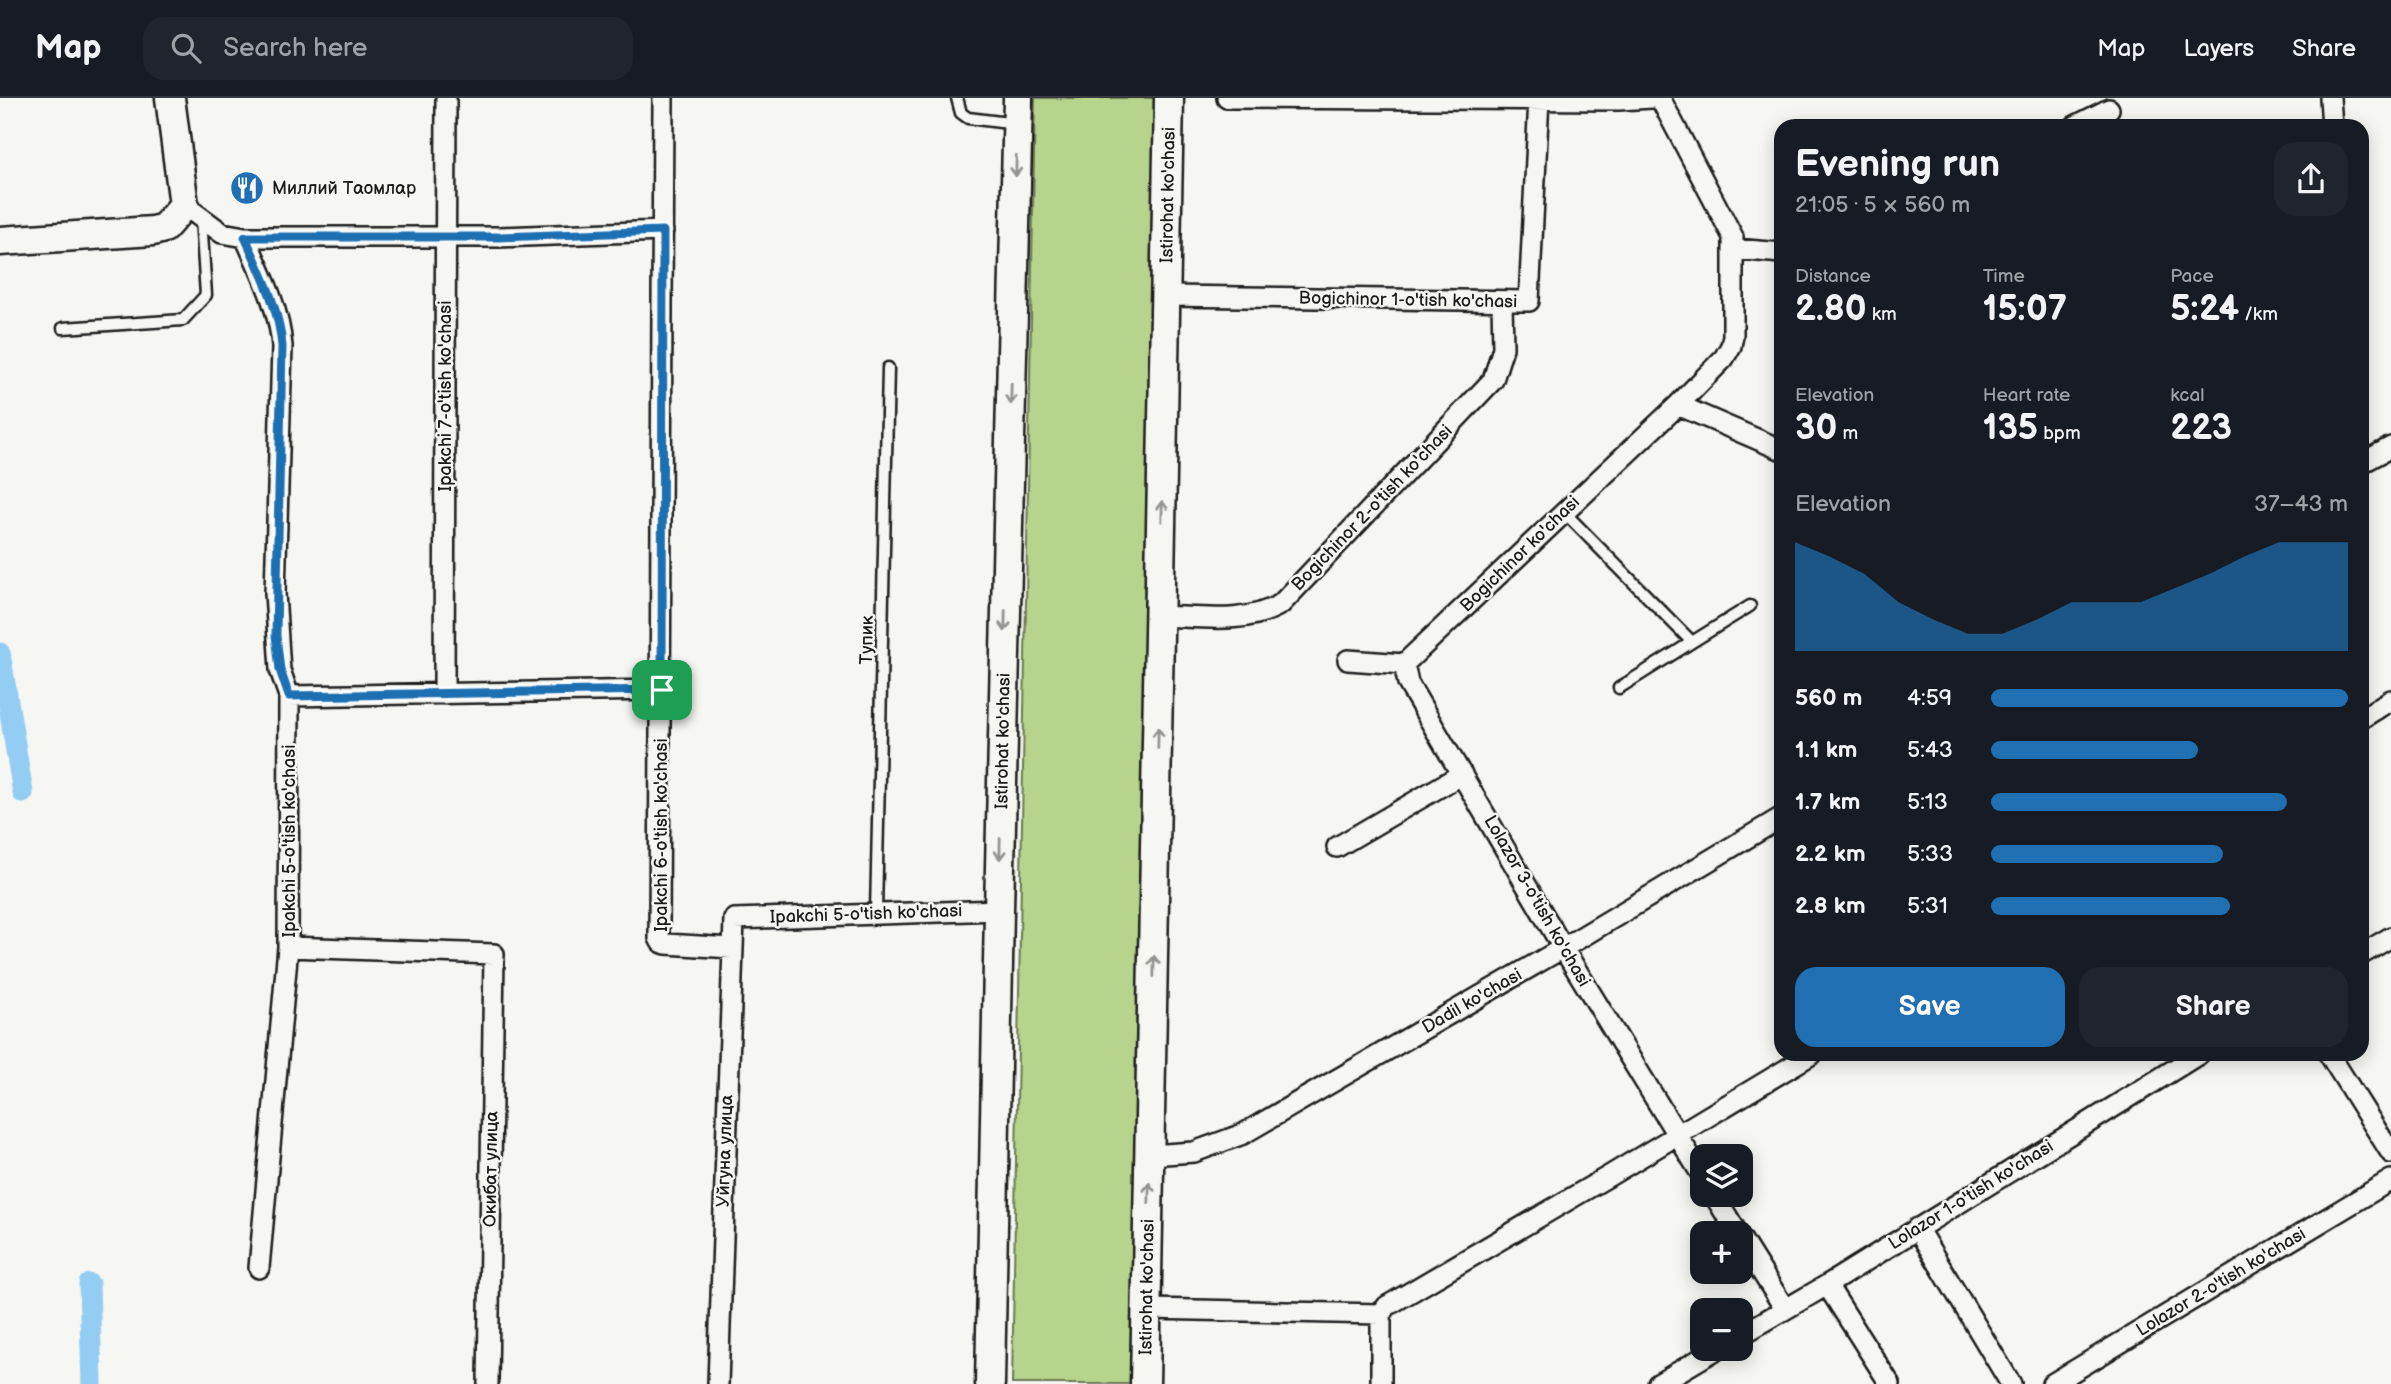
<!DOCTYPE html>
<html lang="en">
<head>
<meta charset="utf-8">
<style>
  :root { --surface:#171b24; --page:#20242c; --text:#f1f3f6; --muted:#9ea1a6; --line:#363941; --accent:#1f6fb2 }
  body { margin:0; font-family:"Balsamiq Sans",sans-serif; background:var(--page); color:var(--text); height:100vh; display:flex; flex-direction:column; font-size:26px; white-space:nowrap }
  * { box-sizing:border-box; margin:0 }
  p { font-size:23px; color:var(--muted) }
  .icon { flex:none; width:38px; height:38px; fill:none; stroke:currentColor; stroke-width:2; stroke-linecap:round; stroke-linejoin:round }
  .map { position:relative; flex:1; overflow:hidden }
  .drawer { position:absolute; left:1774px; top:21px; width:595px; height:942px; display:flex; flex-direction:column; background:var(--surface); border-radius:21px; box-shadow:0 4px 18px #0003 }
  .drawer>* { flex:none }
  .fabs { position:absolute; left:1690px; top:1046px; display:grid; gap:14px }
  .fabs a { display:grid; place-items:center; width:63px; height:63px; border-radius:14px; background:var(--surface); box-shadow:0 4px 18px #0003; font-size:35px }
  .pin { position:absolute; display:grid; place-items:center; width:60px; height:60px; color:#fff; margin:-30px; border-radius:14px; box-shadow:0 4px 10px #0006 }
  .round { display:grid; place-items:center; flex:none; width:74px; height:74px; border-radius:21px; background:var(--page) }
  .overview { display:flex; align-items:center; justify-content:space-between; height:119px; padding:0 21px }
  h1 { font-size:38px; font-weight:800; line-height:52px }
  .metrics { display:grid; grid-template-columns:repeat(3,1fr); gap:10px; height:119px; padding:7px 21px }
  .metrics div { display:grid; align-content:center }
  .metrics b { font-size:35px; font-weight:800 }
  .metrics small { font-size:19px; font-weight:400 }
  .metrics p { font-size:19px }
  .chart { height:196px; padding:14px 21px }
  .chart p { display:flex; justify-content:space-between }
  .chart svg { width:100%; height:126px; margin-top:7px; fill:var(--accent); opacity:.7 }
  .button { display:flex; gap:14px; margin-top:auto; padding:14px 21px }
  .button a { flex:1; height:80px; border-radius:21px; background:var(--accent); color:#fff; font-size:28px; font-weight:800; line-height:80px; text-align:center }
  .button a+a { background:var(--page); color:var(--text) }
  ul { padding:0 21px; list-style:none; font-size:23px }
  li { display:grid; grid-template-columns:112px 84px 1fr; align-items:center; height:52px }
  li i { height:18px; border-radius:9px; background:var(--accent) }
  header { display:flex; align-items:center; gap:42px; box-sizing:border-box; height:98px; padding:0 35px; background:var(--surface); border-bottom:2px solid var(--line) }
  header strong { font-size:33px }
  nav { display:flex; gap:38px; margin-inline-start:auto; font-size:24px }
  .search { width:490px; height:63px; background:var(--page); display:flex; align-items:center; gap:18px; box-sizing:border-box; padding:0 24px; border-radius:21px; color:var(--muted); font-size:26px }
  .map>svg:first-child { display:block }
  .green { fill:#b7d48c; stroke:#6a7854; stroke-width:2 }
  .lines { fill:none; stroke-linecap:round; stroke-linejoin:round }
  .canal { stroke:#93cdf3; stroke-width:21 }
  .lane-casing { stroke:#1c1c1c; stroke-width:15 }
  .street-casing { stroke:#1c1c1c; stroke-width:24 }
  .secondary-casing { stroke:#1c1c1c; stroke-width:33 }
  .lane { stroke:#f6f6f2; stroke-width:10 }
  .street { stroke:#f6f6f2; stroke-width:19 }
  .secondary { stroke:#f6f6f2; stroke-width:28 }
  .oneway { stroke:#949492 }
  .route-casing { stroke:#fff; stroke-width:14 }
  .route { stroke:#1f6fb2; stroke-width:9 }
  .labels { text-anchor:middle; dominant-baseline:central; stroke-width:5; stroke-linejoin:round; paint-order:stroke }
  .poi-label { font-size:18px; fill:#1c1c1c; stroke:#f6f6f2; text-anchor:start }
  .street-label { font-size:18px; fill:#1c1c1c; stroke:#f6f6f2 }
</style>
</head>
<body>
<header>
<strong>Map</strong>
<div class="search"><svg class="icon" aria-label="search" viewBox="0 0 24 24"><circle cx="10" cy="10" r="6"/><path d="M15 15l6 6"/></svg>Search here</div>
<nav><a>Map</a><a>Layers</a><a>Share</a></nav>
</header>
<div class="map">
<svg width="2391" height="1286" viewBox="0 0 2391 1286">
  <rect width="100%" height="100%" fill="#f6f6f2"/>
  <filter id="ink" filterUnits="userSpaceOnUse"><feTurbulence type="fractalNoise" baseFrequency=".0143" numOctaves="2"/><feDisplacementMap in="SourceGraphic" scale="14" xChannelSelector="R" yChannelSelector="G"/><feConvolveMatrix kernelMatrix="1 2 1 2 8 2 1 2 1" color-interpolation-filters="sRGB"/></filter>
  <g filter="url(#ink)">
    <path class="green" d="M1035,0H1154L1149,446L1130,1286H1012Z"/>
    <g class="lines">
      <path class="canal" d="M0,555L23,695
        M89,1186L92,1286"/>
      <g class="lane-casing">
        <path id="lane" d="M957,0L961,15L968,20L1017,26
          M63,230L183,222L206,197L201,120
          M1564,414L1692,544L1750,508
          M1619,590L1692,544
          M876,815L888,270"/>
      </g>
      <g class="street-casing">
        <path id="street" d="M663,0L659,840L661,844L666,846L732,850
          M1227,0L1619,2L1652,0
          M2330,0L2332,28
          M2075,28L2109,11
          M184,107L222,135L245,139H499L663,133
          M245,139C261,175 279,209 282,248L275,495L280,572L289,598L288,849L494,856L488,1286
          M1735,151L1782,155
          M1167,198L1529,203L1539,0
          M1678,307L1782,352
          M2362,365L2391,349
          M1160,518C1200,519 1246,527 1281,506L1493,282L1503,250L1502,204
          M1348,562L1404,566L1678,307L1724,260L1731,248L1733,238V139L1660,0
          M1404,566L1408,585L1563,850L1703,1079
          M444,596L446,0
          M289,598L662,592
          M2362,620L2391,602
          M1337,749L1462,676
          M2362,856L2391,839
          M2329,956L2391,1055
          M1150,1057L1194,1054L1243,1036L1563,850L1782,719
          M1714,1097L1738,1136
          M1917,1130L2011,1286
          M1741,1141L1785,1211
          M259,1170L288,849
          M1827,1187L1890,1286
          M1147,1211L1381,1216
          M1741,1237L1827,1187L2199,956
          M718,1286L734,821L999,812
          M1381,1286V1216L1387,1208L1609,1078L1812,956
          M1658,1286L1717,1251
          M2052,1286L2391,1082"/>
      </g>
      <g class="secondary-casing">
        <path id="secondary" d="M170,0L184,107
          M0,143L153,133L164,130L184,107
          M990,1286L999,812L1018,0
          M1145,1286L1169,0"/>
      </g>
      <use href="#lane" class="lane"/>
      <use href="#street" class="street"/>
      <use href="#secondary" class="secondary"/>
    </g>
    <defs><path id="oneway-shaft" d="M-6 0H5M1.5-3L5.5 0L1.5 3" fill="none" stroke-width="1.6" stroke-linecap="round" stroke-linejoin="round" transform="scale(1.75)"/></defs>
    <g class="oneway">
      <use href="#oneway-shaft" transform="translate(1016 68) rotate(91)"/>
      <use href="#oneway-shaft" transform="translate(1011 296) rotate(91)"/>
      <use href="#oneway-shaft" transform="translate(1162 413) rotate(-89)"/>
      <use href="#oneway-shaft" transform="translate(1005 523) rotate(91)"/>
      <use href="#oneway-shaft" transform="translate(1158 640) rotate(-89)"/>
      <use href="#oneway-shaft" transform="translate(1000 751) rotate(91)"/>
      <use href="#oneway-shaft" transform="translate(1154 868) rotate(-89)"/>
      <use href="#oneway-shaft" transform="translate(1149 1095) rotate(-89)"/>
    </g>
  </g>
  <g class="lines" filter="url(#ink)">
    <g class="route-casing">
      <path id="route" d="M663,133L662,592L289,598L280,572L276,537L282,248C279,209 261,175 245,139H499Z"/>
    </g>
    <use href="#route" class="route"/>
  </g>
  <defs>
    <g id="restaurant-disc" transform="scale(1.75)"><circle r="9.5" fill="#1f6fb2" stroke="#f6f6f2"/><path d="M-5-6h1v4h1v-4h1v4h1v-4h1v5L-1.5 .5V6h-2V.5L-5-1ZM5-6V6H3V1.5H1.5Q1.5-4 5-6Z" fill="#fff"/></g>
  </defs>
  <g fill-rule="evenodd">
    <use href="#restaurant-disc" x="247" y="90"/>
  </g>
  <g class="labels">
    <g class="poi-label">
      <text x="272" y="90">Миллий Таомлар</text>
    </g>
    <g class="street-label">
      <text transform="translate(1168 97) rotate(-89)">Istirohat ko'chasi</text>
      <text transform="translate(1408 202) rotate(1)">Bogichinor 1-o'tish ko'chasi</text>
      <text transform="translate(445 298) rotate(-90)">Ipakchi 7-o'tish ko'chasi</text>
      <text transform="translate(1372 410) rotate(-46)">Bogichinor 2-o'tish ko'chasi</text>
      <text transform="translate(1520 456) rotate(-44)">Bogichinor ko'chasi</text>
      <text transform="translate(867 542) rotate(-89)">Тупик</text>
      <text transform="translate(1003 643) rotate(-89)">Istirohat ko'chasi</text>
      <text transform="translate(661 737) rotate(-90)">Ipakchi 6-o'tish ko'chasi</text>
      <text transform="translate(289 743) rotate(-90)">Ipakchi 5-o'tish ko'chasi</text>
      <text transform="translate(1537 803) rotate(60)">Lolazor 3-o'tish ko'chasi</text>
      <text transform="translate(866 816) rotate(-2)">Ipakchi 5-o'tish ko'chasi</text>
      <text transform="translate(1472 903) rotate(-30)">Dadil ko'chasi</text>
      <text transform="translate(725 1053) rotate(-88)">Уйгуна улица</text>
      <text transform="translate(491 1071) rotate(-89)">Окибат улица</text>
      <text transform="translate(1971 1097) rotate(-32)">Lolazor 1-o'tish ko'chasi</text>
      <text transform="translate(2221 1184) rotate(-31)">Lolazor 2-o'tish ko'chasi</text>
      <text transform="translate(1147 1189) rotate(-89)">Istirohat ko'chasi</text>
    </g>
  </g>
</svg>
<div class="fabs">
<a><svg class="icon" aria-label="layers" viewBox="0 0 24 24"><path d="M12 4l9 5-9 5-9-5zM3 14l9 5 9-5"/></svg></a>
<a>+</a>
<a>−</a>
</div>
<div class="pin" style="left:662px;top:592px;background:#1e9e55"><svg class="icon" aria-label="arrive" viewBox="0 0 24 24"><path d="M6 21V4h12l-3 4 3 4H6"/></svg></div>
<section class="drawer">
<div class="overview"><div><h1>Evening run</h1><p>21:05 · 5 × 560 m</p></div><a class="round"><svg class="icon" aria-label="share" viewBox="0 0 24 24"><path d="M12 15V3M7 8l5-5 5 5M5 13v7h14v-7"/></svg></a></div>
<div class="metrics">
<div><p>Distance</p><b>2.80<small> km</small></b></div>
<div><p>Time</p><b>15:07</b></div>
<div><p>Pace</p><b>5:24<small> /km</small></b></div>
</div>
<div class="metrics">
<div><p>Elevation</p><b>30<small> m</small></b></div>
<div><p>Heart rate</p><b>135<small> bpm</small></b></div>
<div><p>kcal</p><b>223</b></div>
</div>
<div class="chart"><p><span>Elevation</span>37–43 m</p>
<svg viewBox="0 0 160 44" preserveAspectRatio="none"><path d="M0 44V6L10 11L20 17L30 27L40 33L50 38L60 38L70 33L80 27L90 27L100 27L110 22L120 17L130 11L140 6L150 6L160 6V44z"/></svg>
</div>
<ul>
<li><b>560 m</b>4:59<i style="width:100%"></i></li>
<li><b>1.1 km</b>5:43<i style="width:58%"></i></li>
<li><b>1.7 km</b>5:13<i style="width:83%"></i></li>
<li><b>2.2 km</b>5:33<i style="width:65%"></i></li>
<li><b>2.8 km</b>5:31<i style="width:67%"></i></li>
</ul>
<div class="button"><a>Save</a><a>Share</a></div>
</section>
</div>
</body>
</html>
